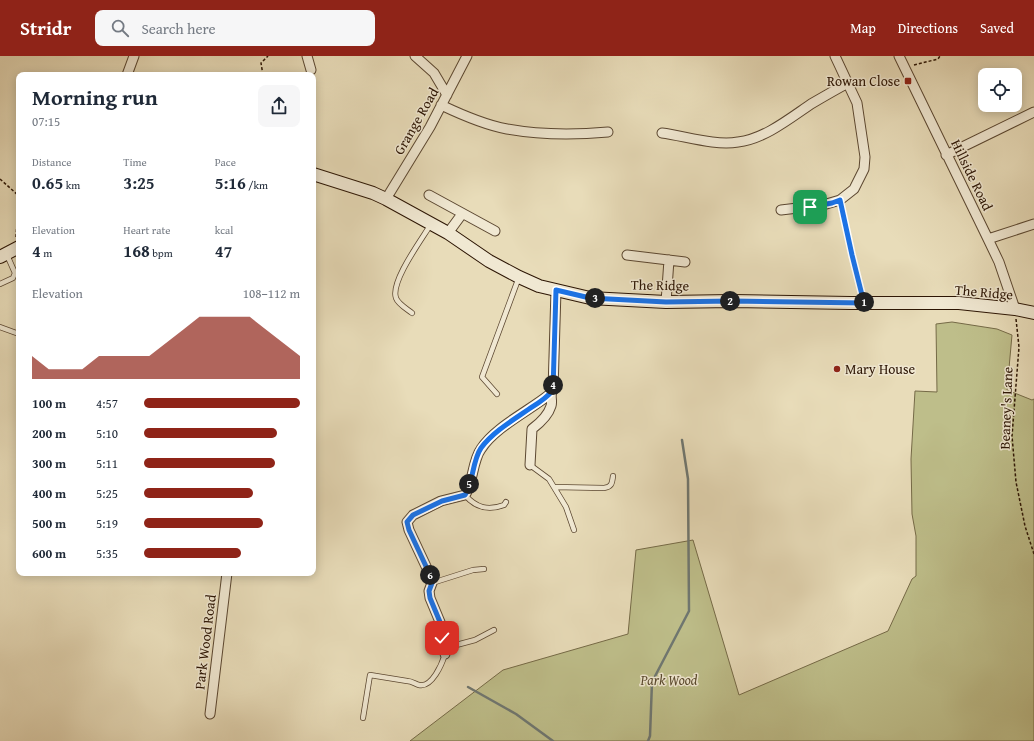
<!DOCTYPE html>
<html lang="en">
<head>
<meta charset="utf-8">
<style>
  :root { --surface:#fff; --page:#f6f6f7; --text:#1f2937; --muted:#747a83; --accent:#8f2418 }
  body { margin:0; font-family:"Gentium Book Plus",serif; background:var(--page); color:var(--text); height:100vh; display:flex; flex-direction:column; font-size:15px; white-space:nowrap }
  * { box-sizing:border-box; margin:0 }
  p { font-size:13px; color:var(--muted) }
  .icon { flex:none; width:22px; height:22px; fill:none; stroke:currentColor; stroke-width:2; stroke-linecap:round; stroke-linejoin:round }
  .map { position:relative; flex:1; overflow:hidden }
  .panel { position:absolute; left:16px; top:16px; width:300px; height:504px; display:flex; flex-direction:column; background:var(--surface); border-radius:8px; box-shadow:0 2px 10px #0003 }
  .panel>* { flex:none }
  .buttons { position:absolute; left:978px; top:12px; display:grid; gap:8px }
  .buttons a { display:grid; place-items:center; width:44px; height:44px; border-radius:8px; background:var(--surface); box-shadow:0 2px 10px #0003; font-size:20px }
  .pin { position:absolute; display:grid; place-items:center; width:34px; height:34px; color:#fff; margin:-17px; border-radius:8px; box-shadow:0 2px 6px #0006 }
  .km { position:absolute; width:20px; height:20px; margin:-10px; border-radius:50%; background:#222; color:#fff; font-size:11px; line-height:20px; text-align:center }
  .round { display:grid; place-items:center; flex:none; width:42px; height:42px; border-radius:8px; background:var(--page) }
  .summary { display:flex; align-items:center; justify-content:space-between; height:68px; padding:0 16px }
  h1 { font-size:22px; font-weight:700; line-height:30px }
  .figures { display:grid; grid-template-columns:repeat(3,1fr); gap:6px; height:68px; padding:4px 16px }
  .figures div { display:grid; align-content:center }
  .figures b { font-size:17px; font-weight:700 }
  .figures small { font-size:11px; font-weight:400 }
  .figures p { font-size:11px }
  .chart { height:112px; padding:8px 16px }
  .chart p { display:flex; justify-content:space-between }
  .chart svg { width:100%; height:72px; margin-top:4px; fill:var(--accent); opacity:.7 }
  ul { padding:0 16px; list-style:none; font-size:13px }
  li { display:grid; grid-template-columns:64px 48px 1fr; align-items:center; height:30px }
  li i { height:10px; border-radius:5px; background:var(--accent) }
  header { display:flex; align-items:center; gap:24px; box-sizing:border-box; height:56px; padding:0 20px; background:var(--accent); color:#fff }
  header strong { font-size:19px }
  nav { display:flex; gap:22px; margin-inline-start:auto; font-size:14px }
  .search { width:280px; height:36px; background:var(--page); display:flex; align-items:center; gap:10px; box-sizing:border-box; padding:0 14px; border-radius:8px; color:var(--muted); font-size:15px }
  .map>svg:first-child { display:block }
  .green { fill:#bebe8a; stroke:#756a47 }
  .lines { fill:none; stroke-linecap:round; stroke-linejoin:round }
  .stream { stroke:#6f7771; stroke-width:2.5 }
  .service-casing { stroke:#5b4731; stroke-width:6 }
  .minor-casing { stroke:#5b4731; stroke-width:11 }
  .secondary-casing { stroke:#2c1504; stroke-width:14 }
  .path { stroke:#2c1504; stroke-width:1.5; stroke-dasharray:3 2; stroke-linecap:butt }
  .service { stroke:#f0e8d2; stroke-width:4.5 }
  .minor { stroke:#f0e8d2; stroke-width:9 }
  .secondary { stroke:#f0e8d2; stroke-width:12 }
  .route-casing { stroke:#fff; stroke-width:8 }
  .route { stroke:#1a73e8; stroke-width:5 }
  .poi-dot { fill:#8f2418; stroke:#f0e8d2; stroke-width:1.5 }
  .labels { text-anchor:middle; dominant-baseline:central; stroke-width:3; stroke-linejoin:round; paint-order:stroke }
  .poi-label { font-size:14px; fill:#2c1504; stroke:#f0e8d2; text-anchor:end }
  .street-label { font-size:14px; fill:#2c1504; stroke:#f0e8d2 }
  .park-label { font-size:14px; font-style:italic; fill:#58482c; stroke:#f0e8d2 }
</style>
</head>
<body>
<header>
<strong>Stridr</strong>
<div class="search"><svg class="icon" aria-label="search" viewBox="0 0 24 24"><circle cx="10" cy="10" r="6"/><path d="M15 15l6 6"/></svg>Search here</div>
<nav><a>Map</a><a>Directions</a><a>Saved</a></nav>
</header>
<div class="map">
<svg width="1034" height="685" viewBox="0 0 1034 685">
  <rect width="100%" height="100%" fill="#e8dcb9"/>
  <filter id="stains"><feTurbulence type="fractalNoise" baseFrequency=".005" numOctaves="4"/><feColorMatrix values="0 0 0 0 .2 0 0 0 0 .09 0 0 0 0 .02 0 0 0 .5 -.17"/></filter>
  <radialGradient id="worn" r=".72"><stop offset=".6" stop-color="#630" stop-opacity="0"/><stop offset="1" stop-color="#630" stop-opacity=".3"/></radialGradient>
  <path class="green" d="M952,266L997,273L1012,279L1007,334L1032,344L1034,343V685H410L503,614L628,578L636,494L693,484L739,639L888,575L912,523L916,520V480L912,458L911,403L915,335L937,336L936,268Z"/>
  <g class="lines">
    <path class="stream" d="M468,631L516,658L553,685
      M648,685L650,680L652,626L689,555L688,423L682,384"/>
    <g class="service-casing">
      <path id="service" d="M0,228L13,222L15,217L7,199
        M412,257C407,253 398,248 396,242C390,226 422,183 431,168
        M0,271L19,278
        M497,338L482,321L519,221
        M530,409L549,423L566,451L574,474
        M554,431L604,432C612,431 612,427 613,420
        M465,439C476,452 488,455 504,449L506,446
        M432,527L473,514L484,513
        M445,592L475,584L494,574
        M363,662L370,619C383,621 395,623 407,625C412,625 415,628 419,629C432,632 442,608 445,598"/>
    </g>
    <g class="minor-casing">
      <path id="minor" d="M307,0L311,14
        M415,0L434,17L447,39
        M899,0L988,183L999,206L1015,253
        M127,19L134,0
        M441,49C462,59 485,69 507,73C540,79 575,79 608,76
        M662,77C685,80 715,90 738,86C764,83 789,63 811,48C823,41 835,34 848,27
        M946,99L1034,56
        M429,139L495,175
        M386,143L430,71L467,0
        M781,154L823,149L840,144L854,133L864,113L865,101L857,47L835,0
        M448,177L462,158
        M988,183L1034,168
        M627,199L685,206
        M666,246L669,204
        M530,409L532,373C540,367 548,360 551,350C553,344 549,339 553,334L556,234
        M445,598L440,566L430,542L429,535L432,527L431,521L409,474L407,466L413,459L441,445L465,439C473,429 472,405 481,393C495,371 529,355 550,338
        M210,658L227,517"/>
    </g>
    <g class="secondary-casing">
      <path id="secondary" d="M313,118L373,137L386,143L448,177L489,205L519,221L539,230L590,242L666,246L732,245L850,247H959L1015,253L1034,257
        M0,201L19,191"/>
    </g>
    <path class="path" d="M914,9L938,3L940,0
      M263,19L261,7L268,0
      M0,123L19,140
      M842,152L851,199L861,236
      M16,181L19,140
      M1016,263L1019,291L1012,380L1016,426L1025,470L1034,498"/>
    <use href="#service" class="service"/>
    <use href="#minor" class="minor"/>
    <use href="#secondary" class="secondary"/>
  </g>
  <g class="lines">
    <g class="route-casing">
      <path id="route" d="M442,582L440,566L430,542L429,535L432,527L431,521L409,474L407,466L413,459L442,445L465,439C473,429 472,405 481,392C493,376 513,364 529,353C537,348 547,342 553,334L556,234L590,242L666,246L732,245L864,247L852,199L840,144L832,147L810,151"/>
    </g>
    <use href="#route" class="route"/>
  </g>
  <g class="poi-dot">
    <rect x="904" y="21" width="8" height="8" rx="2"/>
    <circle cx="837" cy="313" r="4"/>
  </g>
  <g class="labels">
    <g class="poi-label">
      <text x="900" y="25">Rowan Close</text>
      <text x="845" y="313" text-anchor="start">Mary House</text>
    </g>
    <g class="street-label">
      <text transform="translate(416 65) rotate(-60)">Grange Road</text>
      <text transform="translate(972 119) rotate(64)">Hillside Road</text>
      <text transform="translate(660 229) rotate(1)">The Ridge</text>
      <text transform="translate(984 236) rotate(5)">The Ridge</text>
      <text transform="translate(1006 352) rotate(-88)">Beaney's Lane</text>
      <text transform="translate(205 586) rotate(-83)">Park Wood Road</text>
    </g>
    <g class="park-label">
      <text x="669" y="624">Park Wood</text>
    </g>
  </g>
  <rect width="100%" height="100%" filter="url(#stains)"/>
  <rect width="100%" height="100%" fill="url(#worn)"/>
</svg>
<div class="buttons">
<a><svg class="icon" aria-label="locate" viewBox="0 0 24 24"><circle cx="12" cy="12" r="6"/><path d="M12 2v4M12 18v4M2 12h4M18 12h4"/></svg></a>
</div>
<div class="pin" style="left:810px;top:151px;background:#1e9e55"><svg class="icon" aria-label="arrive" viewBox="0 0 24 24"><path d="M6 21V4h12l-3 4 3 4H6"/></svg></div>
<div class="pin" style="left:442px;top:582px;background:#d93025"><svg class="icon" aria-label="check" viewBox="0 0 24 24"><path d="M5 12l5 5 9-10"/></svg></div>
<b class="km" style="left:864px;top:246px">1</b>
<b class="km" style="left:730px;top:245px">2</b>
<b class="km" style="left:595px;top:242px">3</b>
<b class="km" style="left:553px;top:329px">4</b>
<b class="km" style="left:469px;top:428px">5</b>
<b class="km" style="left:430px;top:519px">6</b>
<section class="panel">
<div class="summary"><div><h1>Morning run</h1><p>07:15</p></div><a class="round"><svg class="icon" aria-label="share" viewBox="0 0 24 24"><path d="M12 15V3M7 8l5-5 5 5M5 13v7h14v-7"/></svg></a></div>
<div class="figures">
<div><p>Distance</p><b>0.65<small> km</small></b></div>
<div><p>Time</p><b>3:25</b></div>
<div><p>Pace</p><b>5:16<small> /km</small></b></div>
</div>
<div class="figures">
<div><p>Elevation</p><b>4<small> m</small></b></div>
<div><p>Heart rate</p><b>168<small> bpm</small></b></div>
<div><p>kcal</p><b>47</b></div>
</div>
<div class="chart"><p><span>Elevation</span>108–112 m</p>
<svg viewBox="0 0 160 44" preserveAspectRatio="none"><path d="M0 44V30L10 38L20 38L30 38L40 30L50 30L60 30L70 30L80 22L90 14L100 6L110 6L120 6L130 6L140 14L150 22L160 30V44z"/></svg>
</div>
<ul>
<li><b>100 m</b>4:57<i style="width:100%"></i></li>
<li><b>200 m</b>5:10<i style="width:85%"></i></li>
<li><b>300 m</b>5:11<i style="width:84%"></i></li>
<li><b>400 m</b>5:25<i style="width:70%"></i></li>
<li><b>500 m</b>5:19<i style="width:76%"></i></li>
<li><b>600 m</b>5:35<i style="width:62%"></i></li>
</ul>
</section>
</div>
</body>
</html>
